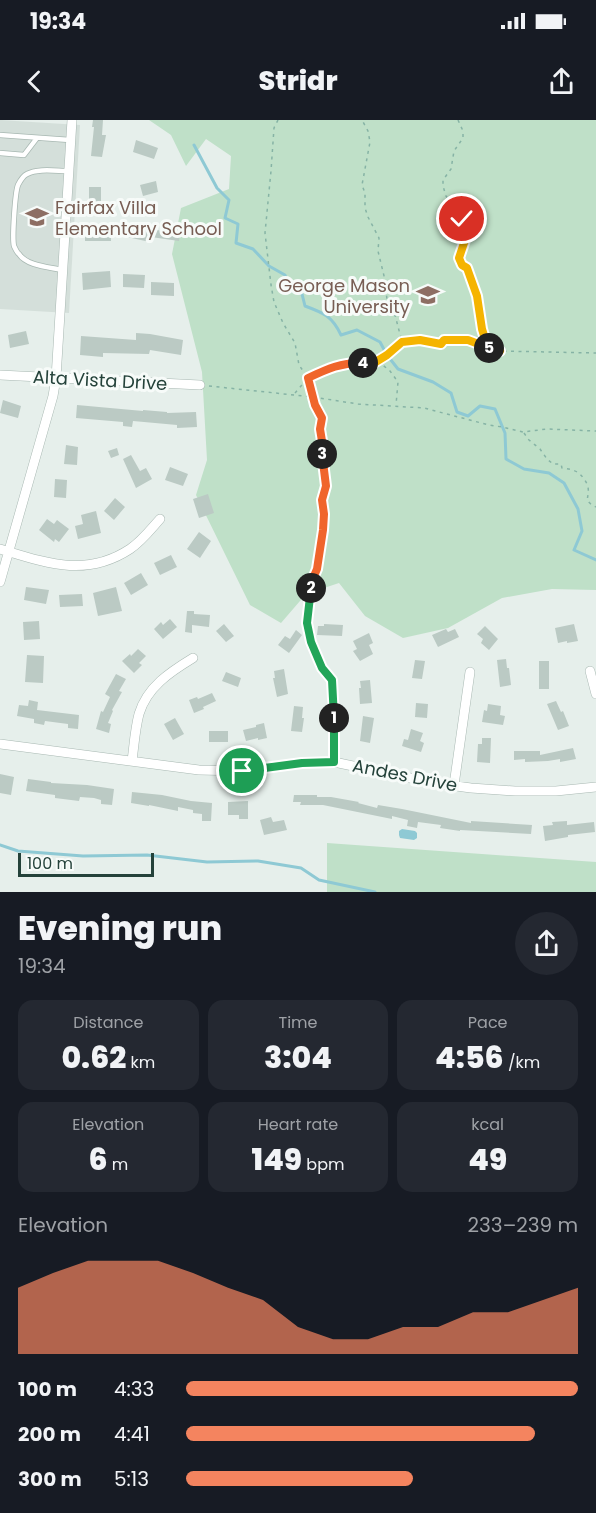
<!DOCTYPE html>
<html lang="en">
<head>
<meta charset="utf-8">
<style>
  :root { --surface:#171b24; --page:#242831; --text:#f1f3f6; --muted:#9ea1a6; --accent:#f4845f }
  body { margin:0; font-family:Poppins,sans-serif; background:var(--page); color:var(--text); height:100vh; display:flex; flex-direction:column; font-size:22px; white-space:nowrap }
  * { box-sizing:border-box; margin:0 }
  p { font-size:20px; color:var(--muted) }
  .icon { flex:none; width:33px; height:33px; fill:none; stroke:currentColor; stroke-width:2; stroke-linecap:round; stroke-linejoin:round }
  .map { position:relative; height:772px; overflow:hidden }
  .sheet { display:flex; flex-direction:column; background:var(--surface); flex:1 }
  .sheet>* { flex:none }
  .scale { position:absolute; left:18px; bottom:15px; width:136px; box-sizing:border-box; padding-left:6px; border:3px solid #24423a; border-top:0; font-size:16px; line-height:21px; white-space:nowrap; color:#24423a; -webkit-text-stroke:4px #f7fbf9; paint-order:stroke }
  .pin { position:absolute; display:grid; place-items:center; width:51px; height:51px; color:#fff; margin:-26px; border:3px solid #fff; border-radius:50%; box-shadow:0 2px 6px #0007 }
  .km { position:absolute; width:30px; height:30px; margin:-15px; border-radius:50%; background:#222; color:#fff; font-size:16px; line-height:30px; text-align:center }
  .round { display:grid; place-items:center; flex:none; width:63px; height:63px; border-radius:32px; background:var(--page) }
  .headline { display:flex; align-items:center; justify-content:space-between; height:102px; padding:0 18px }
  h1 { font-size:33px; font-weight:800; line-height:45px }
  .stats { display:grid; grid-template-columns:repeat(3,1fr); gap:9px; height:102px; padding:6px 18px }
  .stats div { display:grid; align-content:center; border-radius:15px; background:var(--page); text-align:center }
  .stats b { font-size:30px; font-weight:800 }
  .stats small { font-size:16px; font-weight:400 }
  .stats p { font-size:16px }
  .chart { height:168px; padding:12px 18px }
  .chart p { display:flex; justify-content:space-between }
  .chart svg { width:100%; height:108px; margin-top:6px; fill:var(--accent); opacity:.7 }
  ul { padding:0 18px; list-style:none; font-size:20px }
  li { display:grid; grid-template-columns:96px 72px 1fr; align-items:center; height:45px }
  li i { height:15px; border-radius:8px; background:var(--accent) }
  .status { display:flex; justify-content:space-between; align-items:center; height:42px; padding:0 30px; background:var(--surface); direction:ltr }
  .status svg { height:16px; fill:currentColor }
  header { display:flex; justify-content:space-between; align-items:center; height:78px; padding:0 18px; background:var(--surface); font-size:27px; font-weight:800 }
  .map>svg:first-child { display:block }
  .built { fill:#d4dfda }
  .green { fill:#bfe0c8 }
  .water { fill:#8ec9d4 }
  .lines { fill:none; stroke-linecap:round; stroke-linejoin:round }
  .stream { stroke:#8ec9d4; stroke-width:3 }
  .building { fill:#bbcac4 }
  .service-casing { stroke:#a8b8b2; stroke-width:6 }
  .minor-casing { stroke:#a8b8b2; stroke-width:10 }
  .path { stroke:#86b3a5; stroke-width:1.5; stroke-dasharray:3 4.5; stroke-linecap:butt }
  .service { stroke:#fff; stroke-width:4.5 }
  .minor { stroke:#fff; stroke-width:9 }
  .split-1-casing { stroke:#fff; stroke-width:12 }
  .split-2-casing { stroke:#fff; stroke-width:12 }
  .split-3-casing { stroke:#fff; stroke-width:12 }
  .split-4-casing { stroke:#fff; stroke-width:12 }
  .split-5-casing { stroke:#fff; stroke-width:12 }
  .split-6-casing { stroke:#fff; stroke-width:12 }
  .split-1 { stroke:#22a559; stroke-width:8 }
  .split-2 { stroke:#22a559; stroke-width:8 }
  .split-3 { stroke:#f0652b; stroke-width:8 }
  .split-4 { stroke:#f0652b; stroke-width:8 }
  .split-5 { stroke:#f5b400; stroke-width:8 }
  .split-6 { stroke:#f5b400; stroke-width:8 }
  .labels { text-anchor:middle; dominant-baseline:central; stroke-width:6; stroke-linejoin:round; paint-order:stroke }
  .education-label { font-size:18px; fill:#785e54; stroke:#f7fbf9; text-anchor:start }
  .street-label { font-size:18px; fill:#24423a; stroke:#f7fbf9 }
</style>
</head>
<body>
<div class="status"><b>19:34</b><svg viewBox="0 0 49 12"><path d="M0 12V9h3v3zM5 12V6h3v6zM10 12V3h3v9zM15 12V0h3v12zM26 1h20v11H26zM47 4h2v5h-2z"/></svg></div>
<header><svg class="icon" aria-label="back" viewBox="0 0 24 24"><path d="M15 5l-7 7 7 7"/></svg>Stridr<svg class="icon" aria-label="share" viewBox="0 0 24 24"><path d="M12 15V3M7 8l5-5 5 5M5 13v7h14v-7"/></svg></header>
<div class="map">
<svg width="596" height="772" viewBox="0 0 596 772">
  <rect width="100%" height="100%" fill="#e6efeb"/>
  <path class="built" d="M0,0L80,5L69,193L0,189Z"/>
  <path class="green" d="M149,0H596V470L552,469L502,478L448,508L403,518L365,496L339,463L306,474L281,503L250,485L196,375L207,340L202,252L172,134L181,88L229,69L231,36L206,19L186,46L171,15Z
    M327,723L596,742V772H327Z"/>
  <path class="water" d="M402,709L415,711L417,713V718L414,720L400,718L399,715V711Z"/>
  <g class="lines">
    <path class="stream" d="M194,25L217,68L229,80L225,98L238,104L236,123L253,129L269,146L285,155L289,170L302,174L305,186C324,193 332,196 341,215L357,210L380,222L387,235L398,249L433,262L451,273L457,292L468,296L480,286L495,289L505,313L506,339L524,349L549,353L564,363L578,389L582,411L574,430L596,440
      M0,725L18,731L83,736L147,735L207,742L258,741L301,748L319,760L375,772"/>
  </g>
  <path class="building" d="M93,0H103L102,15H106L102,37L91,36L94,7H92Z
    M136,20L158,28L154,39L133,32Z
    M156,61L158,72L143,76L140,65Z
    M89,67H101V86H89Z
    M130,104L162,111L163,105L181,108L179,121L151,117L150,122L127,117Z
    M85,110H111V121H85Z
    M110,151L111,167L83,170L82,153Z
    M123,154L145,155L144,168L123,167Z
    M151,162L174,163V176L151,175Z
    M26,211L29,224L10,228L8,215Z
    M136,213L150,214L183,220L181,235L150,230L149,234L103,233V237L80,235L81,216L136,220Z
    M3,280L21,286L18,298L0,293Z
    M77,285L143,291V290L167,292V293L196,292L197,307L177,308V305L133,301L132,307L123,306V302L76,298Z
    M66,325L78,327L77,345L64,344Z
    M117,328L119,335L111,338L108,331Z
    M131,335L140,351L146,348L152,359L136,368L123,339Z
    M170,347L188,354L183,366L165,360Z
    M55,359L67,360L66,378L54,377Z
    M208,374L214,393L199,398L193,379Z
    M115,378L125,387L114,400L104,391Z
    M96,391L101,413L78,419L75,406L83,404L81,395Z
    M47,399L54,404L57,400L69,409L59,422L55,419L54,422L39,410Z
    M199,412L211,421L200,438L187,429Z
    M171,435L177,447L160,455L154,443Z
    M141,453L148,465L131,475L124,463Z
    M26,467L49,470L46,484L24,480Z
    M116,467L122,491L98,496L93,473Z
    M82,474L83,486L60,487L59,475Z
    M187,491H194V494L210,495L209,507L192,505V513L185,512Z
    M170,499L177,507L163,519L154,509L161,502L163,505Z
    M39,501L40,519L24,520L23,502Z
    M224,504L234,516L226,522L216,511Z
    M324,504L343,505L342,516L317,515L318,506H324Z
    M574,504L578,521L567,523V521L558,523L555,508Z
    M485,506L498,519L489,530L481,523L483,519L477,514Z
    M446,509L448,512L455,509L459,517L438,527L432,515Z
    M296,510L302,515L289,533L278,525L285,516L290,519Z
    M369,513L373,523L369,525L373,534L360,541L353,531L357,529L353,521Z
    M138,529L146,536L139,543L142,545L134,553L122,541L130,534L131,536Z
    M27,535L44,536L43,563L25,562Z
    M506,539L507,548H509L511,565L500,567L497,540Z
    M415,540L425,541L422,559L412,558Z
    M539,541H549V569H539Z
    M284,549L288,574L277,577L273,558H275L274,551Z
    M226,552L241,558L238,567L222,561Z
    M116,554L126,559L119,571L122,572L112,590L113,591L108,603L111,604L109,613L96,609L101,591L103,592L110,577L105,574Z
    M370,560L372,583L360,584L359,568H361L360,561Z
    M212,573L216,581L203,587L204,589L194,593L189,580L197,577L198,579Z
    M29,580L38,582L37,590L79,595L78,609L68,608V604L45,601L44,605L34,603V599L17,596L19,585L28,586Z
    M556,581L561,592L563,591L569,606L558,610L547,584Z
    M416,583L428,584L427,598L415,597Z
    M488,584L501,586L500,595L505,596L503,605L482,602L484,590L487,591Z
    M294,586L303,587L302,598H304L302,612L291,611Z
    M363,596L374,598L370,623L360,621Z
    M175,598L184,614L173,620L164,604Z
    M264,603L267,618L258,620V618L246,621L243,610L256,607V605Z
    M411,609L423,613L420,621L424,623L421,632L402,626L404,619L408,620Z
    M209,611H228V622H209Z
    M482,618H491L490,643L477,642L478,624H482Z
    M573,628L576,639L560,642V639L548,641L525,642V639L514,640V631H540V635Z
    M0,654L14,657L11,675L0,673Z
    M28,659L51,662V663L87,665L114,669L112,685L101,684V680L94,678L80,677L79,681L55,678V675L26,671Z
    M132,672L162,675L191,681L212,683L211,701H202V694L193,693V690L178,687V691L149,685V686L131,683Z
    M294,675H317V677H331L359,682L358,683L377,688L378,685L402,689L471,703V701L532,705L531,714L460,710V711L440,708L441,705L418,702L417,708L407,706L408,700L392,696V699L323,685H300L301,682H293Z
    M248,681V699H239V695H228V682Z
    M271,697L273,702L284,700L287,710L264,715L260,700Z
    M567,701V705L594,702L595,712L568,715V717L545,721L543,706L553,705L552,702Z"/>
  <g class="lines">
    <g class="service-casing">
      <path id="service" d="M0,15L70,20
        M0,33L24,35L37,18
        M62,150C49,147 27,146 19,134C17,133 15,128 14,126C12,118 15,73 18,65C20,61 23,56 27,54C38,48 56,51 69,51"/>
    </g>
    <g class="minor-casing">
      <path id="minor" d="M0,255L200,265
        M0,429C46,443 86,458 130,429C142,421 151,409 160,399
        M0,462L53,276L56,258L72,0
        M322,548L332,560L334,642
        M590,551L596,574
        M0,624L199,650L242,651L302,643L334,642L434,663L471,668L515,671H556L596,667
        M132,641C134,626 135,609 139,594C147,567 170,552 193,538
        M454,665L470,552"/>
    </g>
    <path class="path" d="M278,0L274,8L271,51L265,113L271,165L274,182L283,203L295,223L299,245L308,258L315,286L322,298L320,309L326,366L322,380L324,395L323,410L317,449L311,463L307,503L311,522L318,539
      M458,0L463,11V18L454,31L451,49L443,60V66L446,76L465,102L463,112L465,120L459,139L462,145L467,148L477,176L485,219L500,231L596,233
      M403,221L419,220L441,224L444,220H468L499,231
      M378,241L390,251L398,262L396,285
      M209,266L313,277L358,284L424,288L489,305L502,307L523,312L547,309L596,311
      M295,273L308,258L330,248L349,242L374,243L387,235L402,222L395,195L391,194L388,190L385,160L378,131L379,118L368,97L365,88V73L362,65L370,22L368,11L362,0
      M524,313L529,320L540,329L547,339L553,344H561L562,348C567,349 572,349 577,352C581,354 587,362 588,367C590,378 582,380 596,387"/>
    <use href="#service" class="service"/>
    <use href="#minor" class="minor"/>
  </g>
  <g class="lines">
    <g class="split-1-casing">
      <path id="split-1" d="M242,651L302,643L334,642V598"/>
    </g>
    <g class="split-2-casing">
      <path id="split-2" d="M311,468L307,503L311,522L322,548L332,560L334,598"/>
    </g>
    <g class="split-3-casing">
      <path id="split-3" d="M311,468V463L317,449L323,410L324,394L322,380L326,366L322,334"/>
    </g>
    <g class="split-4-casing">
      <path id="split-4" d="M322,334V321L320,309L322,298L315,285L308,258C327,249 342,242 363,243"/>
    </g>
    <g class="split-5-casing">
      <path id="split-5" d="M363,243H374L387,235L402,222L420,220L441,224L444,220H468L489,228"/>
    </g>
    <g class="split-6-casing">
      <path id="split-6" d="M462,99L465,102L463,112L465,120L459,138L462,145L467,148L477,176L482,209L485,219L500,231L489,228"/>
    </g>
    <use href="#split-1" class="split-1"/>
    <use href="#split-2" class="split-2"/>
    <use href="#split-3" class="split-3"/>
    <use href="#split-4" class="split-4"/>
    <use href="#split-5" class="split-5"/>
    <use href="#split-6" class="split-6"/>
  </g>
  <defs>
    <g id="school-bare" transform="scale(1.8)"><path d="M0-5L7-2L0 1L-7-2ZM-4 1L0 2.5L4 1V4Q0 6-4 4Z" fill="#8d6e63" stroke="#f7fbf9" stroke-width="2.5" paint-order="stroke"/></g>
    <g id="university-bare" transform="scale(1.8)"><path d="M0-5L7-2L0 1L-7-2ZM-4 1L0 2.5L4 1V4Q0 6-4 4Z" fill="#8d6e63" stroke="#f7fbf9" stroke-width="2.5" paint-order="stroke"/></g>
  </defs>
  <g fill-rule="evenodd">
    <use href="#school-bare" x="37" y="97"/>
    <use href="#university-bare" x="428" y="175"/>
  </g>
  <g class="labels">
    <g class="education-label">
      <text x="55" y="87">Fairfax Villa<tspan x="55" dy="21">Elementary School</tspan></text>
      <text x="410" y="165" text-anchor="end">George Mason<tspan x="410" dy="21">University</tspan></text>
    </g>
    <g class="street-label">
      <text transform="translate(100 260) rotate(3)">Alta Vista Drive</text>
      <text transform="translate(405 655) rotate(11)">Andes Drive</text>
    </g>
  </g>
</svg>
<div class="scale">100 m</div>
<div class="pin" style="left:242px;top:651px;background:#1e9e55"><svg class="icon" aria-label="arrive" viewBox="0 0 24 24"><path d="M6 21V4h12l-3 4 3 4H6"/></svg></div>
<div class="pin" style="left:462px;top:99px;background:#d93025"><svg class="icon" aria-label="check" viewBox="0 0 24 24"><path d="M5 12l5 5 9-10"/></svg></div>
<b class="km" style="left:334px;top:598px">1</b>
<b class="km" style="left:311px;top:468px">2</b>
<b class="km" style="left:322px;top:334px">3</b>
<b class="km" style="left:363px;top:243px">4</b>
<b class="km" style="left:489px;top:228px">5</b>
</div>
<section class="sheet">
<div class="headline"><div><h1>Evening run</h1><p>19:34</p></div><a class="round"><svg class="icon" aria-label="share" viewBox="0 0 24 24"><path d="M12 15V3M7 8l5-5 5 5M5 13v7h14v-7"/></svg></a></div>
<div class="stats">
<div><p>Distance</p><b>0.62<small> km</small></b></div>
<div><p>Time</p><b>3:04</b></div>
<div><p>Pace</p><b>4:56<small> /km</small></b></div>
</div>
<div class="stats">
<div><p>Elevation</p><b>6<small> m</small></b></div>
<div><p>Heart rate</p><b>149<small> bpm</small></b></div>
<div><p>kcal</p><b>49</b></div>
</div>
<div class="chart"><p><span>Elevation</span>233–239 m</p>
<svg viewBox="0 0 160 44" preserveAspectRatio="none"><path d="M0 44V17L10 11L20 6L30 6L40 6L50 11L60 17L70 22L80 33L90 38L100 38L110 33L120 33L130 27L140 27L150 22L160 17V44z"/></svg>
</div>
<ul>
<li><b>100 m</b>4:33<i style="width:100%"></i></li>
<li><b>200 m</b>4:41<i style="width:89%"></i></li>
<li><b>300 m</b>5:13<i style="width:58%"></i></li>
</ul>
</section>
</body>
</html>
